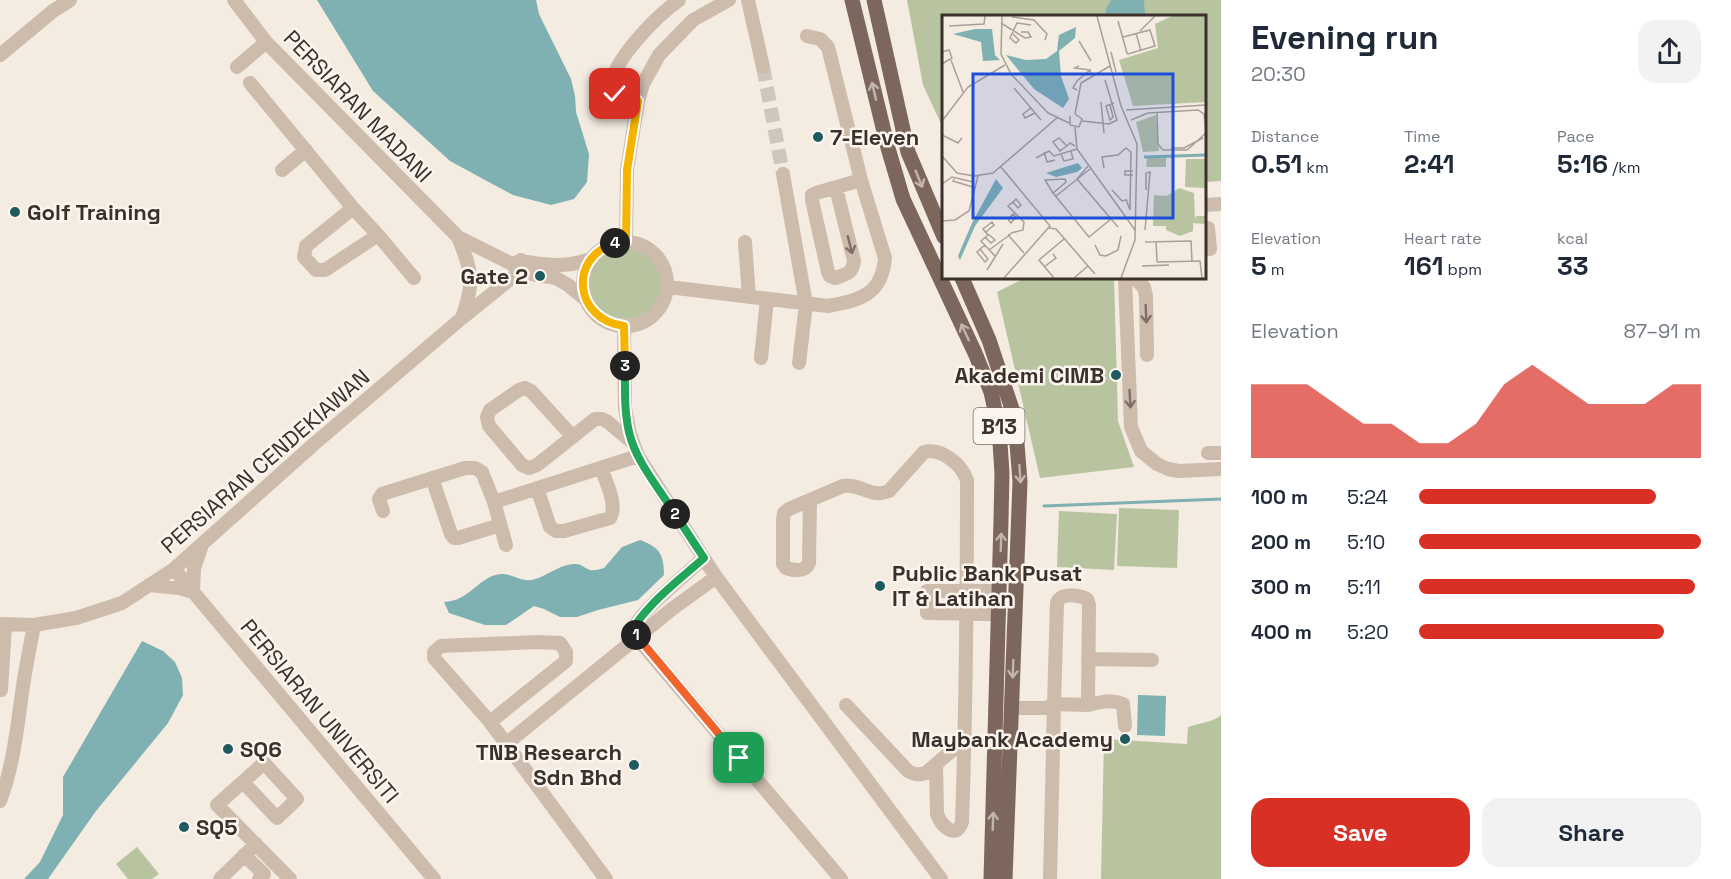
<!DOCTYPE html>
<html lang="en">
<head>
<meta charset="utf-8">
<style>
  :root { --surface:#fff; --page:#f2f2f3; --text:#1f2937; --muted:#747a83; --accent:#d93025 }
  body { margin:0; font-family:"Space Grotesk",sans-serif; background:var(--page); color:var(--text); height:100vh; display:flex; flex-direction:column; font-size:22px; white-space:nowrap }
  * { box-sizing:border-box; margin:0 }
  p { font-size:20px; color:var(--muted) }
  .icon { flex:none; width:33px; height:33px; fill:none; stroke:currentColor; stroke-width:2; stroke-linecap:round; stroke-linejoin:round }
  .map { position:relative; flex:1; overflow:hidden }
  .panel { display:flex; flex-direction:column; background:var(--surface); width:510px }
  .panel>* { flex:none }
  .pin { position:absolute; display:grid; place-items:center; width:51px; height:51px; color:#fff; margin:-26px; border-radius:12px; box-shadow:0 3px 9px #0006 }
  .km { position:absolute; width:30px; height:30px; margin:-15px; border-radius:50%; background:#222; color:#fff; font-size:16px; line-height:30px; text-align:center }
  .round { display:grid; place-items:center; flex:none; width:63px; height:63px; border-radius:18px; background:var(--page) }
  .overview { display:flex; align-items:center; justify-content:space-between; height:102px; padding:0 30px }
  h1 { font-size:33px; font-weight:600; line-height:45px }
  .stats { display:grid; grid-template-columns:repeat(3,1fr); gap:9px; height:102px; padding:6px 30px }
  .stats div { display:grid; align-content:center }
  .stats b { font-size:26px; font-weight:600 }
  .stats small { font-size:16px; font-weight:400 }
  .stats p { font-size:16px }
  .chart { height:168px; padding:12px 30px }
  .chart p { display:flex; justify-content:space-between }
  .chart svg { width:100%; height:108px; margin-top:6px; fill:var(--accent); opacity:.7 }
  .cta { display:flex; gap:12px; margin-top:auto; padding:12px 30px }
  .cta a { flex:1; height:69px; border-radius:18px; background:var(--accent); color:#fff; font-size:24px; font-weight:600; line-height:69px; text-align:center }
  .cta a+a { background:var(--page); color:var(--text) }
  ul { padding:0 30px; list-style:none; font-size:20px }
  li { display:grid; grid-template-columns:96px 72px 1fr; align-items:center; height:45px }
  li i { height:15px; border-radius:8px; background:var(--accent) }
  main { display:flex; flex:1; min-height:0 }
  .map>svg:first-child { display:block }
  .green { fill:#b8c4a0 }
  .water { fill:#7fb0b2 }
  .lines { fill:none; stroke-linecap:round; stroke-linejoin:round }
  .stream { stroke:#7fb0b2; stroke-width:3 }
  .minor-tunnel { stroke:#cfc6bd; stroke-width:14; stroke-dasharray:14 7; stroke-linecap:butt }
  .minor { stroke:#cdbbac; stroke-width:14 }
  .major { stroke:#7d675c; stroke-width:15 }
  .oneway { stroke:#c2b5ac }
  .oneway2 { stroke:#7d6f65 }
  .split-1-casing { stroke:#fff; stroke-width:12 }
  .split-2-casing { stroke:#fff; stroke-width:12 }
  .split-3-casing { stroke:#fff; stroke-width:12 }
  .split-4-casing { stroke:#fff; stroke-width:12 }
  .split-5-casing { stroke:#fff; stroke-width:12 }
  .split-1 { stroke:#f0652b; stroke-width:8 }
  .split-2 { stroke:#22a559; stroke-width:8 }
  .split-3 { stroke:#22a559; stroke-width:8 }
  .split-4 { stroke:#f5b400; stroke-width:8 }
  .split-5 { stroke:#f5b400; stroke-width:8 }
  .poi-dot { fill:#1f5a5e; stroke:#fbf5ee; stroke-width:2 }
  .labels { text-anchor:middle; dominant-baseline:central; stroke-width:5; stroke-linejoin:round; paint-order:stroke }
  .shield { fill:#fbf5ee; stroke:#756b66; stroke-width:1.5 }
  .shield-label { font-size:21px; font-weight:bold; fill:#3b302b }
  .street-label { font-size:22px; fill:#3b302b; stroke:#fbf5ee }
  .poi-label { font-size:22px; font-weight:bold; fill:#3b302b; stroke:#fbf5ee; text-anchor:start }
  .inset-river { fill:none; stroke:#7fb0b2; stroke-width:3 }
  .inset-road { fill:none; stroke:#aaa098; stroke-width:1.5 }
  .view { fill:#1d4ed8; fill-opacity:0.15; stroke:#1d4ed8; stroke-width:3 }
  .inset-edge { fill:none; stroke:#3b302b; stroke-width:3 }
</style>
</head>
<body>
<main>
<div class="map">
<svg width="1221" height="879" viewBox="0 0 1221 879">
  <rect width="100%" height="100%" fill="#f4ebe1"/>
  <path class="green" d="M907,0H1221V181L1205,182L1204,16H944L943,128L923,85Z
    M589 283a36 36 0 1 1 72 0a36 36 0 1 1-72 0Z
    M1025,278H1114L1118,421L1134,467L1040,478L997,292Z
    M1119,508L1179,510L1177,568L1117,566Z
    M1059,511L1117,514L1114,570L1057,567Z
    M1221,715V879H1101L1104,739L1187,744L1188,727C1199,723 1212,723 1221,715Z
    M137,847L159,874L152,879H128L116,864Z"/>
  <path class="water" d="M317,0H536L539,14L571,79L575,96L576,112L589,154L587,182L574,199L551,205L513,195L450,161L373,91Z
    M1111,0H1144L1145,16H1106V9Z
    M640,540C659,547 664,554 664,575L638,600L598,610L577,617H560L544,609L534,606L506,625H485L449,613L444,602C471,601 479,575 502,574C510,574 517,579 525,580C537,583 555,567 568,565C582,562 581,567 590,570C594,571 600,569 604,568L622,547Z
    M142,641L163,651L175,662L182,678L183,695L168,723L96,811L48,879H24L40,862L63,815V777Z
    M1138,695L1166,696L1165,736L1137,735Z"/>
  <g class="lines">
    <path class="stream" d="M1044,506L1221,499"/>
    <path class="minor-tunnel" d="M763,67L783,174"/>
    <path class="minor" d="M234,0L266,42L458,237L512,264L519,272L556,278L568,285L584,298
      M748,0L763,67
      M0,55L53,11L70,0
      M237,67L266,42
      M250,83L353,208L378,235L414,278
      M638,101L615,94L611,88C611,61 658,15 679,0
      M282,170L306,150
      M783,174L806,304L799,363
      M836,188L854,261C852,274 847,274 835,278L830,276L828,272L812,200V195L816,193L861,180
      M1204,205L1221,204
      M353,208L306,246L304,257L316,270H325L378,235
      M1208,228L1210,249
      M458,237C472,271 475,282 462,318
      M583 284a42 42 0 1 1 84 0a42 42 0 1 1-84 0Z
      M626,242L627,170L638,101L643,84L659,55L693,20L729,0
      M745,242L749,297
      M514,263C524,259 532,264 543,264C562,266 573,265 591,259
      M1125,278L1131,427L1141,451L1157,464L1168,469L1179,471L1221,469
      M1134,278L1144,287L1146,296L1147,355
      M668,287L828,306C860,300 882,295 885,258L861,180L828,47L820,39L807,36
      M624,326L625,408L630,434L638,456L716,577L941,879
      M761,358L767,299
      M573,437L531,391L525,388L519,390L490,410L487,417L489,426L522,465L529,468L537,465L595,419H602L608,422L633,443
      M1208,453H1221
      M432,478L451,534L454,538H458L500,525
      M537,488L550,527L556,531H564L610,518C618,505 606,482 601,468
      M810,500L809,563C805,572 795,571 786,568L783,564V520L784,513L789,509L843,486C860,483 872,499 889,491L924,452C942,448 961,464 967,480C967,594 966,708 962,822C956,841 941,825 937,814L936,764
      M494,502L506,545
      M383,511L379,499L382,494L465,468H475L482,472L494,502L638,456
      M704,558C692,569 635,616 634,629C634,632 635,635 637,638L841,879
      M174,569L434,879
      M149,585L179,588L193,592
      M193,592L194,568L201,548
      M999,614L927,613V591H999
      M0,624L34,625L76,618L122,603L174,569L314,444L462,318L519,272L521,260
      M537,642L560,643L566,652V661L490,722L434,658V652L441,646Z
      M1088,659L1152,660
      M1,690L5,625
      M846,705L908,771C915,775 919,775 926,773L965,739
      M1088,705C1101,702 1110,699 1123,704L1125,726
      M1012,708H1046L1054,704
      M490,722L606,879
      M506,744L672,609L716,577
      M243,782L277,818L297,799L264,763L217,805L290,879
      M0,801C13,767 17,729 22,693C25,670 30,647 34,625
      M244,855L264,874L259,879
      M220,879L256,844
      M1050,879L1054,704L1088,705L1089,605L1087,599C1077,595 1061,592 1057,603L1054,704"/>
    <path class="major" d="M852,0L888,148L903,199L975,353L991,392L999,428L1002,473L1001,520L991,879
      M874,0L908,152L944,237
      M962,278L989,340L1015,418L1020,482L1005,879"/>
  </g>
  <defs><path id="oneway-shaft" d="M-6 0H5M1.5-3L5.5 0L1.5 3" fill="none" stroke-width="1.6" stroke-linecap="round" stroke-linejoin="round" transform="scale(1.5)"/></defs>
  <g class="oneway">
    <use href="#oneway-shaft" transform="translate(874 91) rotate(-103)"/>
    <use href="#oneway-shaft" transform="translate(919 179) rotate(68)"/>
    <use href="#oneway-shaft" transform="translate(965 332) rotate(-115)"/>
    <use href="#oneway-shaft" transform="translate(1020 474) rotate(86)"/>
    <use href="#oneway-shaft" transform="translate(1001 542) rotate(-88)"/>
    <use href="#oneway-shaft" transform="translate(1013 669) rotate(92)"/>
    <use href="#oneway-shaft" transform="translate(993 821) rotate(-88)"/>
  </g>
  <g class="oneway2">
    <use href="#oneway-shaft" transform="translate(850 245) rotate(76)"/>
    <use href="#oneway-shaft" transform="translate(1146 314) rotate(88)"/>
    <use href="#oneway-shaft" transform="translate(1130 399) rotate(87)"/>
  </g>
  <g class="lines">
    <g class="split-1-casing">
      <path id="split-1" d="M636,635L739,758"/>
    </g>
    <g class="split-2-casing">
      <path id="split-2" d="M636,635L634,627C652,600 680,579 704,558L675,514"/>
    </g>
    <g class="split-3-casing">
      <path id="split-3" d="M625,366C625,388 624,410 629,432C636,462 659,488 675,514"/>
    </g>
    <g class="split-4-casing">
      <path id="split-4" d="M615,243C567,258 575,320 624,326L625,366"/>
    </g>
    <g class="split-5-casing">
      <path id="split-5" d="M615,94L638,101L627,170L626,242L615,243"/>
    </g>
    <use href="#split-1" class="split-1"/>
    <use href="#split-2" class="split-2"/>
    <use href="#split-3" class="split-3"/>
    <use href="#split-4" class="split-4"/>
    <use href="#split-5" class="split-5"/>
  </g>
  <g class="poi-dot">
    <circle cx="818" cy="137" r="6"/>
    <circle cx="15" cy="212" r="6"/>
    <circle cx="540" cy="276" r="6"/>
    <circle cx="1116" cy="375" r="6"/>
    <circle cx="880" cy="586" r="6"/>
    <circle cx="1125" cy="739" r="6"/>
    <circle cx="228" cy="749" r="6"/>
    <circle cx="634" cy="765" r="6"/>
    <circle cx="184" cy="827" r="6"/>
  </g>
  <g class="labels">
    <rect class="shield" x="973.5" y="408" width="51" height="36" rx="4.5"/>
    <g class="shield-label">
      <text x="999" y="426">B13</text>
    </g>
    <g class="street-label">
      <text transform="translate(358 106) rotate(46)">PERSIARAN MADANI</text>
      <text transform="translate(265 461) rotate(-41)">PERSIARAN CENDEKIAWAN</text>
      <text transform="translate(320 711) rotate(50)">PERSIARAN UNIVERSITI</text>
    </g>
    <g class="poi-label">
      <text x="830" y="137">7-Eleven</text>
      <text x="27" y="212">Golf Training</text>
      <text x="528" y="276" text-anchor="end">Gate 2</text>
      <text x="1104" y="375" text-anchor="end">Akademi CIMB</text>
      <text x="892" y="573">Public Bank Pusat<tspan x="892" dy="25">IT &amp; Latihan</tspan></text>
      <text x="1113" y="739" text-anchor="end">Maybank Academy</text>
      <text x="240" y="749">SQ6</text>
      <text x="622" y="752" text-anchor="end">TNB Research<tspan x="622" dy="25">Sdn Bhd</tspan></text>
      <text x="196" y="827">SQ5</text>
    </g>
  </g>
  <g transform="translate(942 15)">
    <rect width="264" height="264" fill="#f4ebe1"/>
    <path d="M230,1H264V87L191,91L177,45L216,33L213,9ZM214,100L217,136L201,137L194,107ZM205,143H224V152H204ZM244,144H264L263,173L243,172ZM237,173L252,178L253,205L254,201H263V209L251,208V216L238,221L224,215V211H211L212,180L225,181Z" fill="#b8c4a0"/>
    <path d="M134,12L133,23L117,36L119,61L127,84L121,93L92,74L64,40L84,45L104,44L115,36L117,20ZM33,14H50L53,40L58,45L41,46L39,27L11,19ZM136,148L140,153L135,157L114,162L104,158ZM54,164L61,173L33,211L18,245L16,241L30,208Z" fill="#7fb0b2"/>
    <path class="inset-river" d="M202,142L264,140"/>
    <path class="inset-road" d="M60,1L59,39L69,59L106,98L127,108M155,1L179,91L195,129L193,225L179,263M70,2L92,5L105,19L103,25M176,6L185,38L186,39L213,31L208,15L181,22M59,8L83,23L89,22L86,17H79M7,11L42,9L43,1M198,16L213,1M194,18L199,36M71,19L77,25L74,28L68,23L75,8L89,10M137,26L149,46M0,37L7,35L10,43L0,49M169,37L174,57M9,45L21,77M137,51L133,53L148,55M72,73L99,105M135,75L131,73L135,66L148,55L149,59M159,87L162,118M168,90L171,102L168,105L164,91L172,88M89,93L81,99L83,103L93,98M184,95L264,90M215,97L216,129L221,135H245L264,118M133,99L139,68L168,51M128,101V110L137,112L140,104L133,99M189,105L206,98L256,95L262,99L264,115M0,106L26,72L63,50M140,106L167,109L175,105L163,65M133,112L135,134L193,215M0,120L16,128L20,123M125,131L117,123L111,127L118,136L119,135L125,131L128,128L133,131M229,133H242L261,123M102,137L105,147L113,145M119,139L122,146L131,144L129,136M0,141L15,158L32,161L51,158L116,102M94,143L107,136L112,141L135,134M146,151L135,164L176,212M59,152L108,211L62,263M162,153L160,142L176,140L184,133L189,137L188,195L184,184M191,160H183V156H191M13,162L11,166L34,173M103,165L123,164L124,167L111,178ZM0,169L10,162L31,167M170,175L180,186L184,185M111,178L147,222L169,204M114,181L148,154M74,184L79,190L76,193L71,187ZM71,199L74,202L69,208L66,204L71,199L73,198M0,206L13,205L27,196L36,161M107,213L114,214L153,259M203,215L208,157L204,158V175M44,217L52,210L50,207L41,214L46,220L39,226L53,241M69,218L81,215L82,207L66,191L71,187M67,221L82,238M43,222L49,228L53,225L46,219M214,226L215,247M203,227L249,226L250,246M153,230L158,240L164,241L176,235L179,221M38,234L46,244L43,247L35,237L38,234L43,230M47,235L69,219L66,220M215,247L258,246L260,263M200,251L227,250M102,252L114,243L111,239M45,255L61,229M112,263L97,245L122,224M132,263L146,251"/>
    <path class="view" d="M31,59H231V203H31Z"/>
    <rect width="264" height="264" class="inset-edge"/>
  </g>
</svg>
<div class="pin" style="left:739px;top:758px;background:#1e9e55"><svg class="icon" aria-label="arrive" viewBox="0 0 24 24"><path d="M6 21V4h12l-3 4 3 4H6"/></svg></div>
<div class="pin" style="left:615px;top:94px;background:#d93025"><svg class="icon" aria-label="check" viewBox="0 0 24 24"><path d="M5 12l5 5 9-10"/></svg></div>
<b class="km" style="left:636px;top:635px">1</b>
<b class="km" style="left:675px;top:514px">2</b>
<b class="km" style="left:625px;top:366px">3</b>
<b class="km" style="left:615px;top:243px">4</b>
</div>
<section class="panel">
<div class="overview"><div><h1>Evening run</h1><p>20:30</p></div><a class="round"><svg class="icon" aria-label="share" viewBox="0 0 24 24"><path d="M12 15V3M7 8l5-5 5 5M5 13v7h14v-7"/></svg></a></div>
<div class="stats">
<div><p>Distance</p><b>0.51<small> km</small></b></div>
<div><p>Time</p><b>2:41</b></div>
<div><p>Pace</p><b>5:16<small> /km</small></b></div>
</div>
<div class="stats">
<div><p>Elevation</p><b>5<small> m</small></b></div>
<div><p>Heart rate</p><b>161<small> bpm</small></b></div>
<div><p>kcal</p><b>33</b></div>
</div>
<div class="chart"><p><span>Elevation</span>87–91 m</p>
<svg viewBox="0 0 160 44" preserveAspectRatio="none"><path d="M0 44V14L10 14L20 14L30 22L40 30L50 30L60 38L70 38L80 30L90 14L100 6L110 14L120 22L130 22L140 22L150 14L160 14V44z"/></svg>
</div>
<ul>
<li><b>100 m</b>5:24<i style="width:84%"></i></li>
<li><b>200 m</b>5:10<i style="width:100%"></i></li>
<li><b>300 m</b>5:11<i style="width:98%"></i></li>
<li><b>400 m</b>5:20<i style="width:87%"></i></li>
</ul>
<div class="cta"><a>Save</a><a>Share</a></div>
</section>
</main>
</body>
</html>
